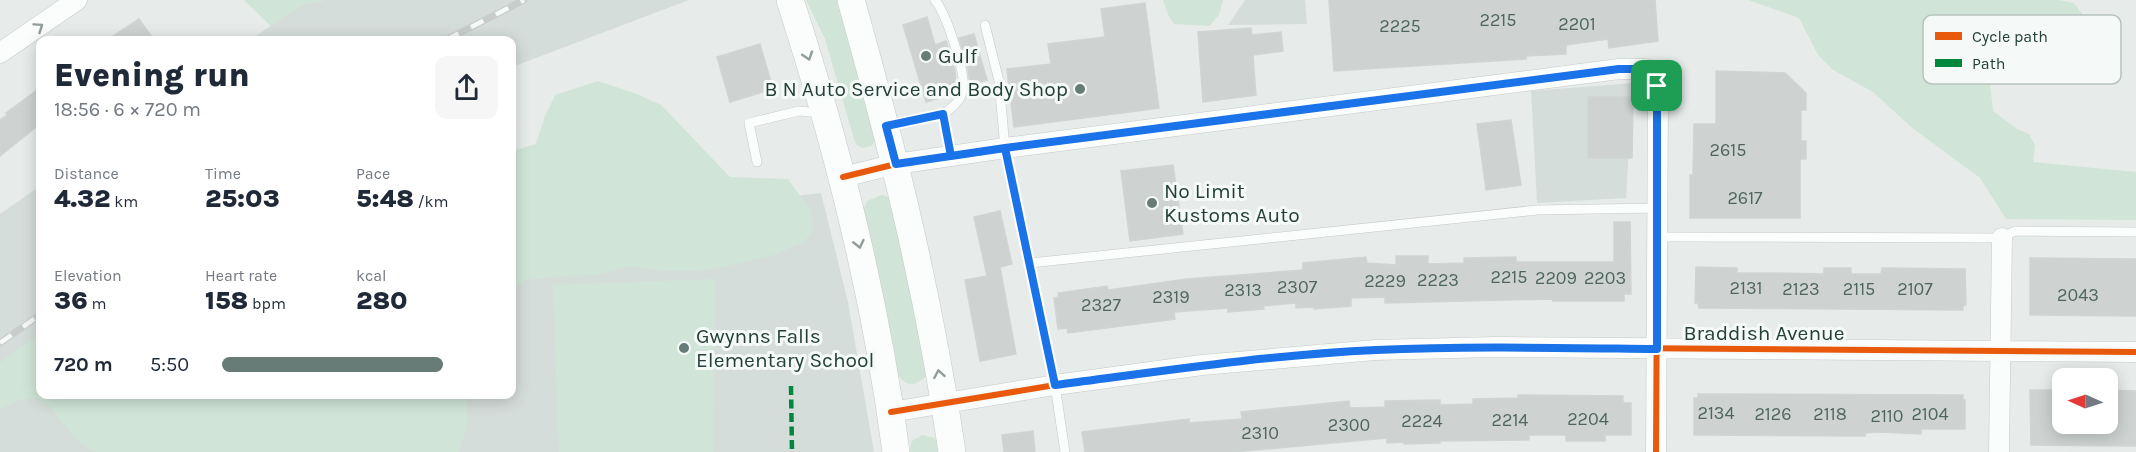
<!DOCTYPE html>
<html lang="en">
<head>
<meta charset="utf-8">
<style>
  :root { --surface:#fff; --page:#f6f6f7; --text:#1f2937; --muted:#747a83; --accent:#687c77 }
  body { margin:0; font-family:Karla,sans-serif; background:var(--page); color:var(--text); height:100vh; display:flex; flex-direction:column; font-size:22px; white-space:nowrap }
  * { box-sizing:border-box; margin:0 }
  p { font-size:20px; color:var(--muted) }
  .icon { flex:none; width:33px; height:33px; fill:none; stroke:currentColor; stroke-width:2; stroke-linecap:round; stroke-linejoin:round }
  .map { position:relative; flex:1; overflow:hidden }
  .details { position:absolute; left:36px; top:36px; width:480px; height:363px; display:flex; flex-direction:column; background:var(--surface); border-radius:12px; box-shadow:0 3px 15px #0003 }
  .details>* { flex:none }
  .needle { width:39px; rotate:273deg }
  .tools { position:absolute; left:2052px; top:368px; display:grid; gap:12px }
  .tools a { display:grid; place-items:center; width:66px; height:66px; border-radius:12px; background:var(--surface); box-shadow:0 3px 15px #0003; font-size:30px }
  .pin { position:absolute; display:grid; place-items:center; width:51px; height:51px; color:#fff; margin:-26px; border-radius:12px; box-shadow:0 3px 9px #0006 }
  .round { display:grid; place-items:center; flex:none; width:63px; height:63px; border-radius:12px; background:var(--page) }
  .head { display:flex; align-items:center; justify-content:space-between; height:102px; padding:0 18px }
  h1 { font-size:33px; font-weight:800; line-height:45px }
  .figures { display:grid; grid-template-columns:repeat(3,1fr); gap:9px; height:102px; padding:6px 18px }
  .figures div { display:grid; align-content:center }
  .figures b { font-size:26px; font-weight:800 }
  .figures small { font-size:16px; font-weight:400 }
  .figures p { font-size:16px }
  ul { padding:0 18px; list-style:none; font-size:20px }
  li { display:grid; grid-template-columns:96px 72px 1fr; align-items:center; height:45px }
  li i { height:15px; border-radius:8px; background:var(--accent) }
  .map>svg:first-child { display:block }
  .built { fill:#d5ddda }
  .green { fill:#d0e5d7 }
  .building { fill:#ced3d1; stroke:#d0d5d3; stroke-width:1.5 }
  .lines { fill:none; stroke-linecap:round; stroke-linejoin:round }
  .lane-casing { stroke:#c4c9c7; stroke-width:10 }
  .street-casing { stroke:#c4c9c7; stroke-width:21 }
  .secondary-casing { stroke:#c2cac7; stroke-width:28 }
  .lane { stroke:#fbfcfc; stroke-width:9 }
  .street { stroke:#fbfcfc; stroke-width:20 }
  .secondary { stroke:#fbfcfc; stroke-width:27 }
  .rail-casing { stroke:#c8cccb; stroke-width:7 }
  .rail { stroke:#f5faf8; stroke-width:4.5; stroke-dasharray:14; stroke-linecap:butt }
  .quiet { stroke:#00873e; stroke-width:4.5; stroke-dasharray:9 4.5; stroke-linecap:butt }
  .cycleway-casing { stroke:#f5faf8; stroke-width:10 }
  .cycleway { stroke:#e8590c; stroke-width:6 }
  .oneway { stroke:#909e9a }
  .route-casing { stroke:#fff; stroke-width:12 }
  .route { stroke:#1a73e8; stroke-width:8 }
  .poi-dot { fill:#687c77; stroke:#f5faf8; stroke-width:2 }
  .labels { text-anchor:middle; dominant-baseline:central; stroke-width:6; stroke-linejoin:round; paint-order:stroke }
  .number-label { font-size:18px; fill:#4f6660 }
  .poi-label { font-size:21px; fill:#244039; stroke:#f5faf8; text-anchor:start }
  .street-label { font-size:21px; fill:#244039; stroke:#f5faf8 }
  .key { fill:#f5faf8; stroke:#b6c2bf; stroke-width:1.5 }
  .key-label { font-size:16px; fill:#244039 }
</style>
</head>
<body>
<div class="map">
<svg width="2136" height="452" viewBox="0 0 2136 452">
  <rect width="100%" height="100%" fill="#e7ecea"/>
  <path class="built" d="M324,0H689L512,67V40H250L302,4Z
    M1245,0H1305L1307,24L1228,25Z
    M1633,83L1626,198L1537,203L1531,91Z
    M40,186V394H512V227L821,193L848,302L874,452H0V214Z"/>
  <path class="green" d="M244,0H324L302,4L271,26Z
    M806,0H838L875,141L871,146L862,148L856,144L854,139L825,39Z
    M1163,0H1223L1219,15L1209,26L1174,24L1168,15Z
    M1748,0H2059L2074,3L2083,15C2060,36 2027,14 1999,18C1993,19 1986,22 1980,24L1976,34L1988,64L1993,111L2017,129L2029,134L2035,145L2033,162L2136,172V220L2006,219L1980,178L1911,127L1873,92L1833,70L1818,55L1799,18Z
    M598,81L637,94L661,105L730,177L788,179L811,211L813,229L804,242L774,255L740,263L706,270L683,271H665L629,266L596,275L560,276L526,280L512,289V151L536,144L545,116L555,95Z
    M881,195L886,196L893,200L927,375C913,390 902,385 895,369L863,211L867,201Z
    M715,279L713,452H559L553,285Z
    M40,333V394L466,395L467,424L459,452H96C77,445 65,424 52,409C48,405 42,401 37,398L21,399L0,409V363Z
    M922,435L935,438L941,452H909L912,441Z"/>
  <path class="building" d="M1329,0H1655L1658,41L1609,48L1608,39L1566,45V54L1526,56V59L1334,71Z
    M1145,3L1159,108L1014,127L1007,69L1051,64L1048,44L1105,37L1101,9Z
    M927,17L935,45L946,41L955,71L956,88L949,90L950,95L926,102L903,25Z
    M139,19L154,40H107Z
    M1251,28L1252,35L1281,32L1283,51L1253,55L1256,95L1203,102L1198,32Z
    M974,34L987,80L970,85L968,69L959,38Z
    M760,44L773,89L730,102L717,57Z
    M1716,71L1785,73L1806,93V110H1801V141H1806V159H1800V218H1690V175H1693L1694,124H1716Z
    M40,88V124L0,156V120L7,115L6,113Z
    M1588,97H1633L1632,158H1588Z
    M1511,120L1521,185L1486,190L1477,124Z
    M1173,165L1183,234L1130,241L1121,171Z
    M1000,211L1012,264L1000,267L1016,354L980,361L965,280L987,276L974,217Z
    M1614,222H1630L1631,294H1624V301H1553L1552,299L1385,303V297L1351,298V306L1314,309V307L1296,308V303L1263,306L1264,309L1228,312V308L1174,312L1175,319L1068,333L1067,328L1058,329L1054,298L1059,297L1058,293L1107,286L1108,290L1187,279L1303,270V263L1366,257L1367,263L1396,265V256H1428V264L1464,263V258L1516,257V262H1614Z
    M2030,258L2136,259V316L2030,315Z
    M1696,267L1737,268V273H1780L1824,274V268H1851V274H1881L1882,268L1965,269L1966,305H1963V310L1699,308L1698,303H1695Z
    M2030,390H2062V423H2108V390L2136,391V446L2031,445Z
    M1698,394L1963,395V400H1965V429H1921V434L1879,432L1865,433V436L1694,435V398H1698Z
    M1518,395L1623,396V403H1631V435H1605V441H1566V435H1529V440L1440,441V443L1404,444V442L1387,443V438L1233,452H1085L1082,432L1189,419V423L1242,419L1241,412L1349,401L1350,408L1385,407V401L1440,400V405L1473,404V399L1518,398Z
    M1033,431L1035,452H1004L1002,435Z"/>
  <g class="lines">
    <g class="lane-casing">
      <path id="lane" d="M935,0C946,13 966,73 963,89C961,101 952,108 943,114L951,156
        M985,25L999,81L1005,148L1055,385L1065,452
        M886,125L943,114
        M757,162L749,123L799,111L820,113
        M1658,237L2002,238L2015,231L2136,232
        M1030,263L1537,210L1658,208"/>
    </g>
    <g class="street-casing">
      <path id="street" d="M0,53L77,0
        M843,177L896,164L1005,148L1619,69H1646L1654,74L1658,101L1656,452
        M891,412L1055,385L1202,365L1375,350L1495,347L2136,352
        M1999,452L2002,238"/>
    </g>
    <g class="secondary-casing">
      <path id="secondary" d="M790,0C838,148 876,298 896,452
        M851,0C893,149 930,299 952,452"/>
    </g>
    <use href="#lane" class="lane"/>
    <use href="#street" class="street"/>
    <use href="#secondary" class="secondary"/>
    <g class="rail-casing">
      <path id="rail" d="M446,40L524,0
        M0,343L40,315"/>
    </g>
    <use href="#rail" class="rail"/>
    <path class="quiet" d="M791,386L792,452"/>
    <g class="cycleway-casing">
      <path id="cycleway" d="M843,177L896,164L1005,148L1619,69H1646L1654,74L1658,101L1656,452
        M891,412L1055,385L1202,365L1375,350L1495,347L2136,352"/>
    </g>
    <use href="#cycleway" class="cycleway"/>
  </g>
  <defs><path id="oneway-chevron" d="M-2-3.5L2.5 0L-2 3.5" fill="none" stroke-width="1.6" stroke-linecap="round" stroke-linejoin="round" transform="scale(1.5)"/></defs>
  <g class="oneway">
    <use href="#oneway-chevron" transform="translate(39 27) rotate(-34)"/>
    <use href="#oneway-chevron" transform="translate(808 56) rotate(72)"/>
    <use href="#oneway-chevron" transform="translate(859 244) rotate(77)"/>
    <use href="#oneway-chevron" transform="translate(939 374) rotate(-100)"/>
  </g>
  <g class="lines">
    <g class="route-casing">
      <path id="route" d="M1657,86L1654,74L1646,69H1619L1005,148L896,164L886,126L943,114L951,156L1005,148L1055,385C1162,371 1268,355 1376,350C1469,346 1563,348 1657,349V86"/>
    </g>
    <use href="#route" class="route"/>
  </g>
  <g class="poi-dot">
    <circle cx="926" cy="56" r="6"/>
    <circle cx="1080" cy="89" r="6"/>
    <circle cx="1152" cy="203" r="6"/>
    <circle cx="684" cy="348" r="6"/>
  </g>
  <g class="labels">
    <g class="number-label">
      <text x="1498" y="20">2215</text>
      <text x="1577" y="24">2201</text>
      <text x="1400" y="26">2225</text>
      <text x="1728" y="150">2615</text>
      <text x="1745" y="198">2617</text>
      <text x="1509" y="277">2215</text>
      <text x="1556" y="278">2209</text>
      <text x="1605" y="278">2203</text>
      <text x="1438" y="280">2223</text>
      <text x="1385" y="281">2229</text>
      <text x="1297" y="287">2307</text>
      <text x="1746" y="288">2131</text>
      <text x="1801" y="289">2123</text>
      <text x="1859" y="289">2115</text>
      <text x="1915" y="289">2107</text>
      <text x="1243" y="290">2313</text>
      <text x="2078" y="295">2043</text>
      <text x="1171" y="297">2319</text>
      <text x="1101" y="305">2327</text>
      <text x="1716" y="413">2134</text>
      <text x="1773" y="414">2126</text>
      <text x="1830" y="414">2118</text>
      <text x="1930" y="414">2104</text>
      <text x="1887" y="416">2110</text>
      <text x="1588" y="419">2204</text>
      <text x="1510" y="420">2214</text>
      <text x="1422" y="421">2224</text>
      <text x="1349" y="425">2300</text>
      <text x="1260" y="433">2310</text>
    </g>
    <g class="poi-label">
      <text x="938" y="56">Gulf</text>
      <text x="1068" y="89" text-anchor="end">B N Auto Service and Body Shop</text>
      <text x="1164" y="191">No Limit<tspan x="1164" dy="24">Kustoms Auto</tspan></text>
      <text x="696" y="336">Gwynns Falls<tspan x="696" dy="24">Elementary School</tspan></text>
    </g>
    <g class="street-label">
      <text x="1764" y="333">Braddish Avenue</text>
    </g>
  </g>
  <rect x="1923" y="15" width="198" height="69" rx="9" class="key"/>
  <rect x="1935" y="32" width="27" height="8" fill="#e8590c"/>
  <rect x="1935" y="59" width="27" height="8" fill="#00873e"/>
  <g class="key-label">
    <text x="1972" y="42">Cycle path</text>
    <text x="1972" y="69">Path</text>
  </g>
</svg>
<div class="tools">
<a><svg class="needle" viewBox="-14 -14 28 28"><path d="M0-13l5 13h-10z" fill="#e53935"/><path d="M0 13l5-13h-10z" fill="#747a83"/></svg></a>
</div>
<div class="pin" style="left:1657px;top:86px;background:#1e9e55"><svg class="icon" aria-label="arrive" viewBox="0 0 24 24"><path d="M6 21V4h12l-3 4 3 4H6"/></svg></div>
<section class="details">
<div class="head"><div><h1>Evening run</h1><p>18:56 · 6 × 720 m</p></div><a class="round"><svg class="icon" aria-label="share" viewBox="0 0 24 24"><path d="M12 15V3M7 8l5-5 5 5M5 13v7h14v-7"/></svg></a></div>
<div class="figures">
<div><p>Distance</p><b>4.32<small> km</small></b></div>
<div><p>Time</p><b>25:03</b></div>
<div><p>Pace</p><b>5:48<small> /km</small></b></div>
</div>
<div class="figures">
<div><p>Elevation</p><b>36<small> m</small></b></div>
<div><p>Heart rate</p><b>158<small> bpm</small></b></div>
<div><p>kcal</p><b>280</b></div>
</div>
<ul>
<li><b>720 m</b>5:50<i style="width:80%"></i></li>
</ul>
</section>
</div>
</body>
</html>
